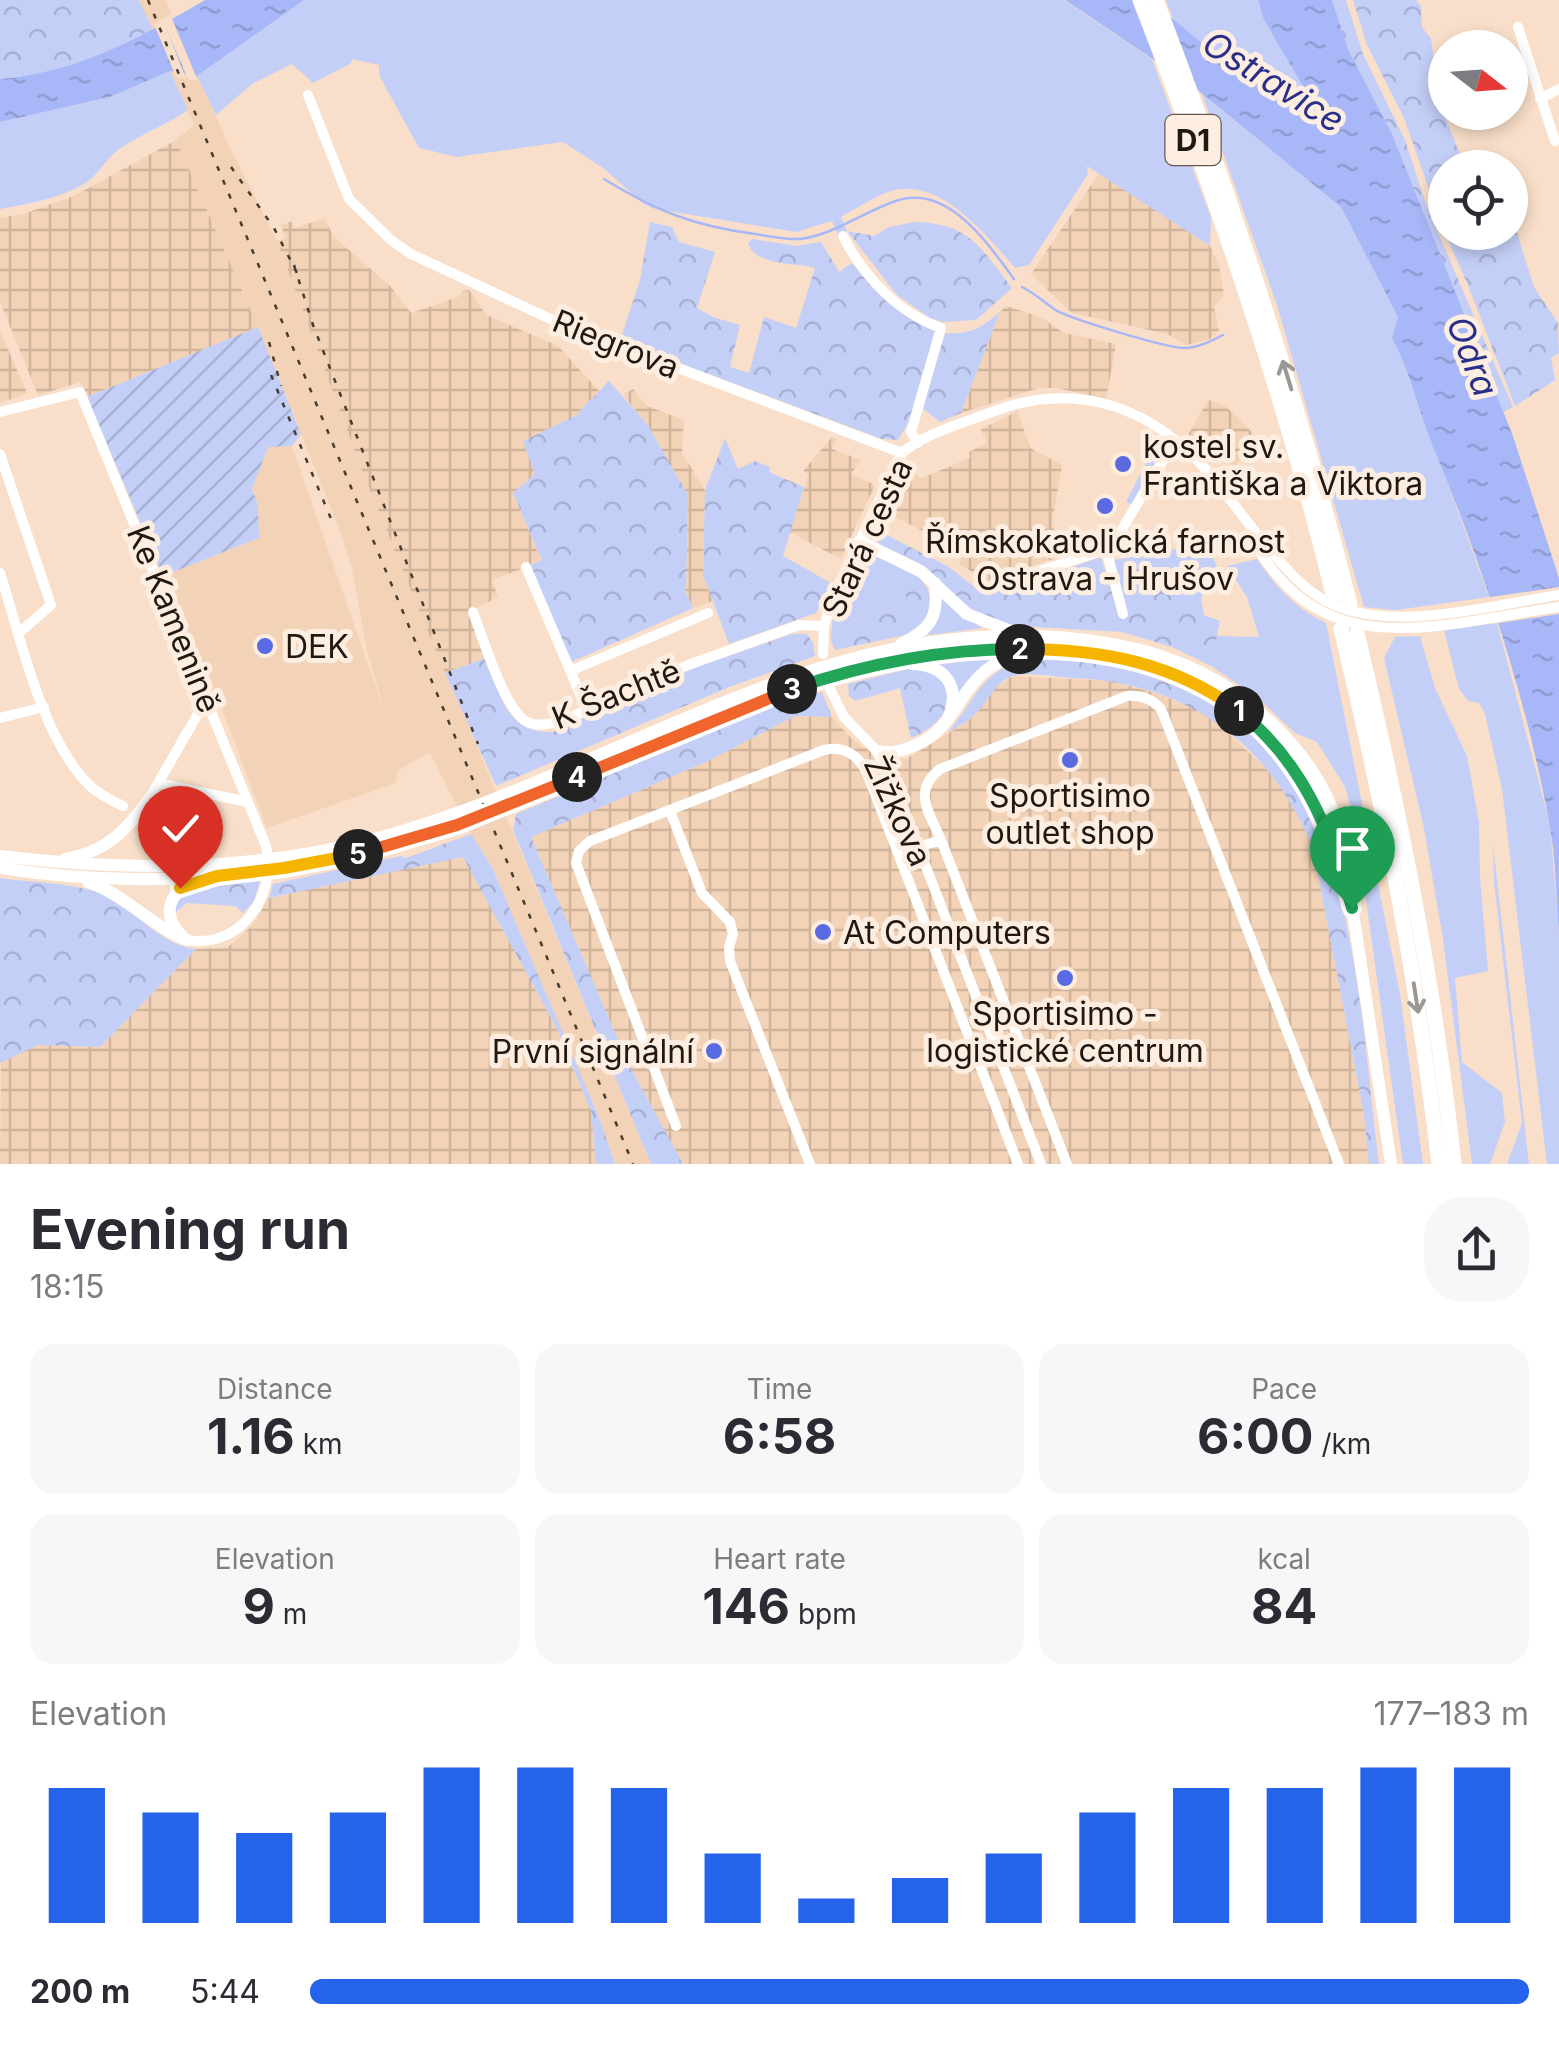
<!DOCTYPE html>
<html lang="en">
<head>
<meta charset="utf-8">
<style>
  :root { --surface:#fff; --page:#f7f7f7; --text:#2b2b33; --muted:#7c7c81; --accent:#2563eb }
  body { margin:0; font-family:Inter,sans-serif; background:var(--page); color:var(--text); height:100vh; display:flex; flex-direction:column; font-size:38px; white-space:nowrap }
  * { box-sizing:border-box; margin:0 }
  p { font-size:32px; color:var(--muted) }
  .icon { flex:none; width:55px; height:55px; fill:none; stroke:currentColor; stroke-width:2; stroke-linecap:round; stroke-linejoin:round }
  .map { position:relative; height:1164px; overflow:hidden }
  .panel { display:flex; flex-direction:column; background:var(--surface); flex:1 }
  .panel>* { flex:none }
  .needle { width:65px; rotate:107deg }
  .buttons { position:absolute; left:1428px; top:30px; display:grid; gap:20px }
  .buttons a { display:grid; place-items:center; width:100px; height:100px; border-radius:50%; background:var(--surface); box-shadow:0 5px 15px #0003; font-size:50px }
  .pin { position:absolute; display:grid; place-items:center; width:85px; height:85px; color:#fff; margin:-102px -42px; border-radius:50% 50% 50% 0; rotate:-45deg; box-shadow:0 0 10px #0007 }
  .pin .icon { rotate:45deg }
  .km { position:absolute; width:50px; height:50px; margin:-25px; border-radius:50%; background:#222; color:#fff; font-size:28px; line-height:50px; text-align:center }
  .round { display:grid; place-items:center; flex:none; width:105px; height:105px; border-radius:40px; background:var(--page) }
  .headline { display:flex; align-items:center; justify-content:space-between; height:170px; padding:0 30px }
  h1 { font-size:55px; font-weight:700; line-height:75px }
  .figures { display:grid; grid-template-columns:repeat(3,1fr); gap:15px; height:170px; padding:10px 30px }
  .figures div { display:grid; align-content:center; border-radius:25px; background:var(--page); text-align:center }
  .figures b { font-size:50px; font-weight:700 }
  .figures small { font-size:28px; font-weight:400 }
  .figures p { font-size:28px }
  .chart { height:280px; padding:20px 30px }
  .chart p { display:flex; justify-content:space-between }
  .chart svg { width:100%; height:180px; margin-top:10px; stroke:var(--accent); stroke-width:6 }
  ul { padding:0 30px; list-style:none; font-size:32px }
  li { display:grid; grid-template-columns:160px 120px 1fr; align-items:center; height:75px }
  li i { height:25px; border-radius:12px; background:var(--accent) }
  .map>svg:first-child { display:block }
  .built { fill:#f3d3b7 }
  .industrial { fill:url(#industrial-grid) }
  .grass { fill:#c4cff8 }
  .forest { fill:url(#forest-crowns) }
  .garden { fill:url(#garden-furrows) }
  .water { fill:url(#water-ripples) }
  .pier { fill:#f9dfc9 }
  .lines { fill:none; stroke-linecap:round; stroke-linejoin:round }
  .stream { stroke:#a7b7f7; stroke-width:2.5 }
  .minor { stroke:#fff; stroke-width:10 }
  .major { stroke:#fff; stroke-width:12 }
  .highway { stroke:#fff; stroke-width:15 }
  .rail { stroke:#473c31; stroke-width:2.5; stroke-dasharray:5 10; stroke-linecap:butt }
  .oneway { stroke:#9b9893 }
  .split-1-casing { stroke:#fff; stroke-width:20 }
  .split-2-casing { stroke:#fff; stroke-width:20 }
  .split-3-casing { stroke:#fff; stroke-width:20 }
  .split-4-casing { stroke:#fff; stroke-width:20 }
  .split-5-casing { stroke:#fff; stroke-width:20 }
  .split-6-casing { stroke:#fff; stroke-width:20 }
  .split-1 { stroke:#22a559; stroke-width:12 }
  .split-2 { stroke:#f5b400; stroke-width:12 }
  .split-3 { stroke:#22a559; stroke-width:12 }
  .split-4 { stroke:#f0652b; stroke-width:12 }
  .split-5 { stroke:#f0652b; stroke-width:12 }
  .split-6 { stroke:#f5b400; stroke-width:12 }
  .poi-dot { fill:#5a6ae1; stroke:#feeee1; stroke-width:4 }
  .labels { text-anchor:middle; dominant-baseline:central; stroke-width:10; stroke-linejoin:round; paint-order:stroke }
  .shield { fill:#feeee1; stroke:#63594f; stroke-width:2.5 }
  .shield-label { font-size:30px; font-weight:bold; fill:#211910 }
  .street-label { font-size:32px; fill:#211910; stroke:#feeee1 }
  .poi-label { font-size:32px; fill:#211910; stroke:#feeee1; text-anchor:start }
  .water-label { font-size:35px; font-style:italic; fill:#292f88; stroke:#feeee1 }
</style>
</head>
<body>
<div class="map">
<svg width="1559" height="1164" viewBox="0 0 1559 1164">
  <defs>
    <pattern id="industrial-grid" width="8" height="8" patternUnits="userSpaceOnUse" patternTransform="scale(2.5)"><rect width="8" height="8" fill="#f3d3b7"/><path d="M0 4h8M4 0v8" fill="none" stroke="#d0b59c"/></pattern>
    <pattern id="forest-crowns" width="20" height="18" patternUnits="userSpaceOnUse" patternTransform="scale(2.5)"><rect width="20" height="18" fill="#c4cff8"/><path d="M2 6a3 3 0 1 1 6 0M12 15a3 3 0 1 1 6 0" fill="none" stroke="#a8b1d4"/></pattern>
    <pattern id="garden-furrows" width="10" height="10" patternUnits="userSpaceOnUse" patternTransform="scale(2.5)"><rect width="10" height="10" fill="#c4cff8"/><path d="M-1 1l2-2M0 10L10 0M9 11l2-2" fill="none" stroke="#a8b1d4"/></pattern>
    <pattern id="water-ripples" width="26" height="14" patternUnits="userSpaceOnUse" patternTransform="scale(2.5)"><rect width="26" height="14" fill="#a7b7f7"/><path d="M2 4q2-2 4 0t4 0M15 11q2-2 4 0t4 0" fill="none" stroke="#8f9dd3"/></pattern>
  </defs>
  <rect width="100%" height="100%" fill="#f9dfc9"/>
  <path class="built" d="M139,0H165L226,139L277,241L362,470L651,1164H615L601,1122L492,867L468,829L430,753L398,770L396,783L267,828L218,699L207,682L167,586L172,583L168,574L259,538L258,504L252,489L268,446H292L386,716L367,651L352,569L339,528L258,327L176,140L194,125Z"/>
  <path class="industrial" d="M176,140L258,327L87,397L81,382L38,395L0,302V218L23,214L74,196Z
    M1100,172L1210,246L1219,265L1224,294L1214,307L1219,330L1210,339L1187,345L1167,334L1072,313L1031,274Z
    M325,218L333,236L391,287L411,313L458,297L462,291L469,290L486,315L558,346L601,393L582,407L579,414L524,441L535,474L513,493L542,561L492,580L498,597L468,613L486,658L445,673L362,470L277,241L285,238L281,225L292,221L295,228Z
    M1006,306L1041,317L1064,333L1116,344L1106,399L1057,388H1039L961,413L1000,312Z
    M0,331L27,393L0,403Z
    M633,389L647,406L684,420L682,453L705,490L703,575L713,601L693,608L686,593L688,495L647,424L623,395Z
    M1208,400L1225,406L1251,431L1254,437L1235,466L1187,437Z
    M1018,411L1030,448L1062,465L1052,523L1062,556L988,581L959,564L964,551L884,512L907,469L922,478L970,458L969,452L987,443L981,429Z
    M832,437L837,439L832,449L861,460L851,474L875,485L841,559L789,532L809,474L803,471Z
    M1012,676L1111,681L1159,694L1207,714L1266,768L1297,808L1313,848L1364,1115L1369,1164H683L628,1063L531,837L706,762L795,716L832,717L853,740L880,758L906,759L965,723L978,712L993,690Z
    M463,856L556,1027L591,1111L596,1164H0L1,1060L38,1045L100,1047L196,949L228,947L252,926L269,898Z"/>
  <path class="grass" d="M304,0H1064L1152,59L1211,218L1210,246L1087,166L1088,174L1029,265L1015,268C987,236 940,176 891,191C874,197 857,208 841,217L847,231L838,235L832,221L796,232L655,209L644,204L603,168L563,142L457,157L419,148L379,75V65L353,59L350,64L313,83L292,64L252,84L216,115L197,76Z
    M1166,0H1258L1264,20L1329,129L1221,59L1175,24Z
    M170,71L188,110C165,126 140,134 118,150C107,158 101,170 91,179C68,197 28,204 0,209V122L110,97Z
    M1202,94L1341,207L1398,317L1392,338L1401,355L1489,597L1396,610L1364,607L1277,305Z
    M1158,440L1165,445L1133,505L1126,502Z
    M874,556L906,569V606L838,624L831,641C832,612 840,561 874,556Z
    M1257,559C1276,587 1295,608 1326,623L1400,994L1423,1164H1403L1355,822L1345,787L1317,742L1295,733L1257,697L1211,666L1217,636L1259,637L1247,597L1227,566Z
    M939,591L965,617L983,628L929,635L927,632Z
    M1497,623L1550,824L1559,934V1164H1547L1502,789L1485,714L1479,703L1468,701L1459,689L1444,630Z
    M1420,636L1435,688L1467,756L1479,822L1480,877L1488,971L1455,978L1462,1062L1502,1093L1505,1122L1490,1164H1472L1443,939L1424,828L1384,658L1395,637Z
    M990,657L992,659L976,673L958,699L954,680L938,663Z
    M1493,844L1529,1164H1507L1522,1123L1494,881Z"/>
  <path class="forest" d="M0,0H139L153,30C107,57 54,75 0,79Z
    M1332,0H1346L1363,54L1405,140L1427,207L1513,407L1503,412L1392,134L1348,49Z
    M1353,0H1416L1421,6L1422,27L1431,39L1440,104L1465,167L1445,168V232H1510V211L1534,287L1558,323L1559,353L1551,358L1555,380L1515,406L1467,283L1441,224L1404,118L1367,45Z
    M650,222L672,227L679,242L715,252L697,308L713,317L740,325L730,367L749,373L764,317L796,328L815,268C794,262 758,267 748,244L752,239L796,246L821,242L839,272L852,263C876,293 900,315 935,330L913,415L898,440L882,439L620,341L640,280Z
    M914,222C970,223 981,248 1012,288L976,320L943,322L930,318L897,295L847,231L874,236L889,227Z
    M1000,312L961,413L940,422L921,407L945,333C970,335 981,328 1000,312Z
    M608,380L647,424L688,495L686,593L693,608L569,663L529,566L542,560L513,493L535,474L523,441L579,414C583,403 600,395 608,380Z
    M725,438L738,469L755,461L770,467L769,472L804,487L783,556L831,583L816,613L729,644L703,575L705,490Z
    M877,530L949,567L983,594L1005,590L1101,557L1118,613L1128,615L1114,560L1208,543L1218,570L1201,598L1204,615L1220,621L1211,666L1172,647L1122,632L1016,626L992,621L971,609L921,564L881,545L874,538Z
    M906,569C928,580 932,593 930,616L910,634L835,650L831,641L838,624L906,606Z
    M791,634H807L813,643L815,656L732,686L496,786L445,673L486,658C500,694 506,734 553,732L694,668Z
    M1032,659C1057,661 1084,659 1109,665C1173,679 1244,712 1283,767C1358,870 1363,1040 1379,1164H1369L1364,1115L1313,848C1269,742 1187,682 1071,678C1055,677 1025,671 1010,677C996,683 989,699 979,710C971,720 960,726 948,732C979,696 981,668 1032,659Z
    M911,668C968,673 955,721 911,738L900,688L855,701L849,696L848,684Z
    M822,692L832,717L795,716L706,762L531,837L628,1063L683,1164H651L513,830L516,814L775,706Z
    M471,834L492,867L601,1122L615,1164H596L591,1111L556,1027L463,857L269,898L273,884L401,856L406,858Z
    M0,878C32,883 72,882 102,894C135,908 160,946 196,949L100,1047L38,1045L0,1063Z
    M260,881L254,901L243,913L235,906L187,903L175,913V905L190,888Z"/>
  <path class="garden" d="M258,327L301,434L292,446L268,447L252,489L258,504L259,538L163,576L87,397Z"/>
  <path class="water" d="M205,0H304L197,76L170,71L110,97L0,122V79C79,72 138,39 205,0Z
    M1065,0H1150L1221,59L1327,127L1264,20L1258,0H1332L1348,49L1392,134L1513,436L1559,578V934C1556,897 1556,858 1549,821C1525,692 1482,565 1432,444C1418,409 1410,371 1392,338L1398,317L1341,207L1190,84Z"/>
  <path class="pier" d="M170,14L198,81L188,79L167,30L186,79L176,77L154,24Z
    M1559,587V614L1492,624L1484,598Z"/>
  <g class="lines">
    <path class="stream" d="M604,179C656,211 694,226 755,234C769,236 786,240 801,239C835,234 862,213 893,202C947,181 988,244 1014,279
      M1022,287C1034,293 1043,301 1054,309C1067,318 1172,350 1187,348C1200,347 1211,341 1223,335"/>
    <path class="minor" d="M1518,27L1555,141
      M308,95L349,199L391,240L411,254L557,322L902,453
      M1540,99L1559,89
      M843,236C864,277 898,313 941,328L911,432L918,443
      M0,412L80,392L266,846C277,896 241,949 187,940
      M0,454L51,605L19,633
      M1250,535C1321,669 1437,624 1559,607
      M1106,549L1123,614
      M526,567L587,710
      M0,573C21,638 41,738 90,786C100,795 111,800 123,806
      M999,584L1111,548L1175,440
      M473,612C483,638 505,713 529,723C540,727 550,723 560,722L688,665L799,625L824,626
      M823,654L824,626L833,597L902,453C925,433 964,423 992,412C1069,382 1142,402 1199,462C1222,486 1240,514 1261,539C1282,564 1303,592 1334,605C1398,632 1492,605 1559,595
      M570,671L708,613
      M830,689L844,717L877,751L904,810L1041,1164
      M0,718L44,707
      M158,783L248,802
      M149,799L207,698
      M670,811L702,893L730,922L733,934L729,947L730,961L810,1164
      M941,840L1067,1164
      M918,847L941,840C929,812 912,791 940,769L1127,696C1140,695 1152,699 1161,709L1339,1164
      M676,1126L576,863L579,851L590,841L824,750C844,745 858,755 867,773L1018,1164"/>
    <path class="major" d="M859,541L922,572L967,614L1014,632
      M901,644C931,629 939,617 935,583
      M912,664C943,665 961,684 949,716
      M877,751C892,754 902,751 916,745C952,730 957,695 985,671C995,663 1007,658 1020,655
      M148,806C141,839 169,855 196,862
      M0,856C126,871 251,872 374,839C611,776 823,609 1078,639C1138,646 1191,660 1240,696C1289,733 1328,780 1342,840L1391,1164
      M65,859C106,852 126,831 149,799
      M0,868C132,889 268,880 396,845C545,804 679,723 826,678C888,659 954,649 1019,649C1182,649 1288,707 1340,867
      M88,882C126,895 151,926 187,940
      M181,935C161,914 169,892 194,882"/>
    <path class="highway" d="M1140,0C1216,195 1284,394 1334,598
      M1156,0C1232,198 1298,398 1350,604
      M1341,629C1384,805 1418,984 1439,1164
      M1357,633C1399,808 1435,985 1454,1164"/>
    <path class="rail" d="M148,0L633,1164
      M231,167L274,228L299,277
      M294,265L313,325L478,744
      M269,342L281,386
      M271,375L334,526"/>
  </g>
  <defs><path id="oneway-shaft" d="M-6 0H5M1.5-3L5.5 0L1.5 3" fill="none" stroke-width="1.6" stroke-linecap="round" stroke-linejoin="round" transform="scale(2.5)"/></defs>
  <g class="oneway">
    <use href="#oneway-shaft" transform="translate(1287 375) rotate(-107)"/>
    <use href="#oneway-shaft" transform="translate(1416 998) rotate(81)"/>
  </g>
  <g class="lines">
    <g class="split-1-casing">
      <path id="split-1" d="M1239,711C1303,762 1331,831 1352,908"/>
    </g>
    <g class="split-2-casing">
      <path id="split-2" d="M1020,649C1100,649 1173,662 1239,711"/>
    </g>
    <g class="split-3-casing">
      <path id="split-3" d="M792,689C865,664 942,649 1020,649"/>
    </g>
    <g class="split-4-casing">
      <path id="split-4" d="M577,777L792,689"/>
    </g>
    <g class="split-5-casing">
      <path id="split-5" d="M358,854L457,825L577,777"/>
    </g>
    <g class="split-6-casing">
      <path id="split-6" d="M180,888L217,876L284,868L358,854"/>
    </g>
    <use href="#split-1" class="split-1"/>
    <use href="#split-2" class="split-2"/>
    <use href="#split-3" class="split-3"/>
    <use href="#split-4" class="split-4"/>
    <use href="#split-5" class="split-5"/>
    <use href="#split-6" class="split-6"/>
  </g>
  <g class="poi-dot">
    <circle cx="1123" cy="464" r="10"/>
    <circle cx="1105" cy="506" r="10"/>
    <circle cx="265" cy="646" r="10"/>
    <circle cx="1070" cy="760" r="10"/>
    <circle cx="823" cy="932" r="10"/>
    <circle cx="1065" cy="978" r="10"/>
    <circle cx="714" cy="1051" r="10"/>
  </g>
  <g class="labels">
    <rect class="shield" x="1165.5" y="115" width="55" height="50" rx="8"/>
    <g class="shield-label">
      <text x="1193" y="140">D1</text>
    </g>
    <g class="street-label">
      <text transform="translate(616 344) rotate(22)">Riegrova</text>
      <text transform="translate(867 538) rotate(-65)">Stará cesta</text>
      <text transform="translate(174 619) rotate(68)">Ke Kamenině</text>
      <text transform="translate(616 694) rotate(-22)">K Šachtě</text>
      <text transform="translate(898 811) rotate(65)">Žižkova</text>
    </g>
    <g class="poi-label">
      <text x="1143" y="446">kostel sv.<tspan x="1143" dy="37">Františka a Viktora</tspan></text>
      <text x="1105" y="541" text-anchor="middle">Římskokatolická farnost<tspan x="1105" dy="37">Ostrava - Hrušov</tspan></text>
      <text x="285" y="646">DEK</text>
      <text x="1070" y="795" text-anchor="middle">Sportisimo<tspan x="1070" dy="37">outlet shop</tspan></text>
      <text x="843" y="932">At Computers</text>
      <text x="1065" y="1013" text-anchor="middle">Sportisimo -<tspan x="1065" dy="37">logistické centrum</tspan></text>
      <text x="694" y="1051" text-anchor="end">První signální</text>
    </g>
    <g class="water-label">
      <text transform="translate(1274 81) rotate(32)">Ostravice</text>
      <text transform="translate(1473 356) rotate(69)">Odra</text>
    </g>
  </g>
</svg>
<div class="buttons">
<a><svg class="needle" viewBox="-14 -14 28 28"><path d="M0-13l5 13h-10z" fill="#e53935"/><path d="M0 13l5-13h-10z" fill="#7c7c81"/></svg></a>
<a><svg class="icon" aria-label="locate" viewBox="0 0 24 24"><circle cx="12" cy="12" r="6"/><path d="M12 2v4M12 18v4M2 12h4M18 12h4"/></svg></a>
</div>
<div class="pin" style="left:1352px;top:908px;background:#1e9e55"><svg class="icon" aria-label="arrive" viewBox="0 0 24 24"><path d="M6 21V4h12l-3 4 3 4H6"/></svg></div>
<div class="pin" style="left:180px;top:888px;background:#d93025"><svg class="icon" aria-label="check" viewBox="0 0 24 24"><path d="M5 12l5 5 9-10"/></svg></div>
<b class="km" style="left:1239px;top:711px">1</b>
<b class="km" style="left:1020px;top:649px">2</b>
<b class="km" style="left:792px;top:689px">3</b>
<b class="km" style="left:577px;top:777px">4</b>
<b class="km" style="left:358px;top:854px">5</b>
</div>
<section class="panel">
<div class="headline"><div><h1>Evening run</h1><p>18:15</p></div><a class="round"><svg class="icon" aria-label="share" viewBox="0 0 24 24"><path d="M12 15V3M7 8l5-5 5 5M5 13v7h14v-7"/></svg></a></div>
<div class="figures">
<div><p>Distance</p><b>1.16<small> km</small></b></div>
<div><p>Time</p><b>6:58</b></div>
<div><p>Pace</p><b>6:00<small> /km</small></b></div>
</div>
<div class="figures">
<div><p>Elevation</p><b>9<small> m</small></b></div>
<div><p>Heart rate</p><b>146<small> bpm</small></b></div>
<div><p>kcal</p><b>84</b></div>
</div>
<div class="chart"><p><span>Elevation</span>177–183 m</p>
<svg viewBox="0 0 160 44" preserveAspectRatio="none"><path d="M5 44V11M15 44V17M25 44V22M35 44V17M45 44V6M55 44V6M65 44V11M75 44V27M85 44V38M95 44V33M105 44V27M115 44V17M125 44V11M135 44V11M145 44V6M155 44V6"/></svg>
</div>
<ul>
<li><b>200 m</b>5:44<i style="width:100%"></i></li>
</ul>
</section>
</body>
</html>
